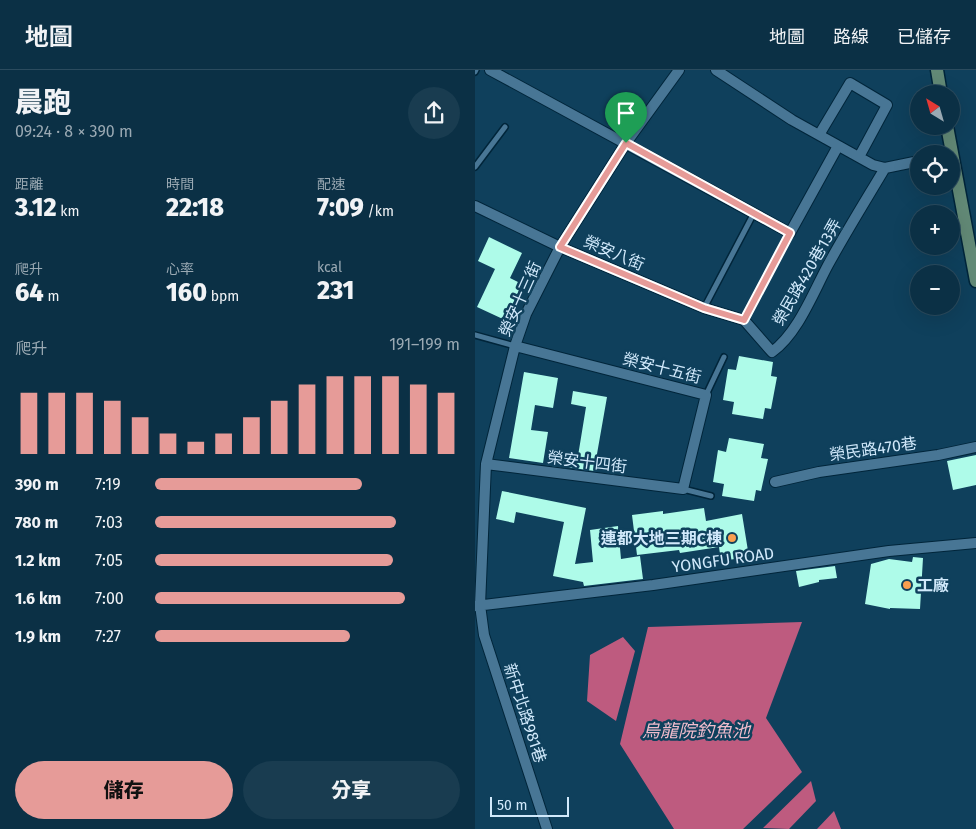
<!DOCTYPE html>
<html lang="zh-TW">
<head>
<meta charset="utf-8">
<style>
  :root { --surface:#0b3045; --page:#193c50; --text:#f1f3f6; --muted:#9aa9b3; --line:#2b4b5e; --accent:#e69b98 }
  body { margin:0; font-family:"Fira Sans","Noto Sans TC",sans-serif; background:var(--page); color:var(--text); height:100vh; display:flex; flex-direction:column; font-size:19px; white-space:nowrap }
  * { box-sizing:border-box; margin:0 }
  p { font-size:16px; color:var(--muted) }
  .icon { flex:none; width:28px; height:28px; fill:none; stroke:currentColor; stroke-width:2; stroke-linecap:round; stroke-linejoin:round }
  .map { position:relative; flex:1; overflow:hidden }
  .details { display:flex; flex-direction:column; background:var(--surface); width:475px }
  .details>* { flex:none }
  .needle { width:32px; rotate:323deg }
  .controls { position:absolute; left:435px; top:15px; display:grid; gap:10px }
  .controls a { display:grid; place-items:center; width:50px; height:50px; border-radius:50%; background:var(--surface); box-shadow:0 5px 20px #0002,0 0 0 1px var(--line); font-size:25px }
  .scale { position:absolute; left:15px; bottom:12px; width:79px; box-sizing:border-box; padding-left:5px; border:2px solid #d1e9fb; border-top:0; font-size:14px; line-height:18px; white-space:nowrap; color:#d1e9fb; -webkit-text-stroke:4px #0f405c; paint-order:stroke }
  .pin { position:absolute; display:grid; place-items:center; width:42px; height:42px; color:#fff; margin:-51px -21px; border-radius:50% 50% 50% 0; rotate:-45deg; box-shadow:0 0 5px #0007 }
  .pin .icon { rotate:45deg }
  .round { display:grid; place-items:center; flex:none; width:52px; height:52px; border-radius:26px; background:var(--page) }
  .summary { display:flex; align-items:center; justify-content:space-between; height:85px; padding:0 15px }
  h1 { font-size:28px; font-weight:800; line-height:38px }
  .figures { display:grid; grid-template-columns:repeat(3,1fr); gap:8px; height:85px; padding:5px 15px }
  .figures div { display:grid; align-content:center }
  .figures b { font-size:25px; font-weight:800 }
  .figures small { font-size:14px; font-weight:400 }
  .figures p { font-size:14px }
  .chart { height:140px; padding:10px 15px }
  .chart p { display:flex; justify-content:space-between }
  .chart svg { width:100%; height:90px; margin-top:5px; stroke:var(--accent); stroke-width:6 }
  .cta { display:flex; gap:10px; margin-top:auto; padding:10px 15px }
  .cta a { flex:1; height:58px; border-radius:30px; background:var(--accent); color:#111; font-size:20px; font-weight:800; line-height:58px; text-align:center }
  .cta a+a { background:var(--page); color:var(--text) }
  ul { padding:0 15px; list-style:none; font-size:16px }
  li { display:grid; grid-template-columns:80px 60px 1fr; align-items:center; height:38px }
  li i { height:12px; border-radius:6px; background:var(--accent) }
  header { display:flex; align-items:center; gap:30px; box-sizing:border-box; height:70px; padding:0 25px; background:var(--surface); border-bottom:1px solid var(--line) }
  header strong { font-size:24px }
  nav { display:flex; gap:28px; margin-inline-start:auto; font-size:18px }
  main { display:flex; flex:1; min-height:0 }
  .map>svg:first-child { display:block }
  .water { fill:#be5b7f }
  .building { fill:#aefbe9 }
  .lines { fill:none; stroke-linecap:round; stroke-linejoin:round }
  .lane-casing { stroke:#01253a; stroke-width:8 }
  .street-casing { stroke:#01253a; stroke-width:12 }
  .secondary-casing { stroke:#01253a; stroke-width:15 }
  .lane { stroke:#487695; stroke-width:5 }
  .street { stroke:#487695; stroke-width:10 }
  .secondary { stroke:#628976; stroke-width:12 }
  .route-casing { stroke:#fff; stroke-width:10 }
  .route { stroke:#e69b98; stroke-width:6 }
  .poi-dot { fill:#fa9f4f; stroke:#0f405c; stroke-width:2 }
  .labels { text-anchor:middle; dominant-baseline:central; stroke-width:5; stroke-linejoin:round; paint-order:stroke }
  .street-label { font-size:16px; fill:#d1e9fb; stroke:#0f405c }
  .poi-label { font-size:16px; font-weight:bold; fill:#d1e9fb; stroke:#0f405c; text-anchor:end }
  .water-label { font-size:18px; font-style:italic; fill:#f1bccc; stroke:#0f405c }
</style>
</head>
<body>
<header>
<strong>地圖</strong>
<nav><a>地圖</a><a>路線</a><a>已儲存</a></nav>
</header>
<main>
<section class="details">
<div class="summary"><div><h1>晨跑</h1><p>09:24 · 8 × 390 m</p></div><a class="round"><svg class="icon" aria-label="share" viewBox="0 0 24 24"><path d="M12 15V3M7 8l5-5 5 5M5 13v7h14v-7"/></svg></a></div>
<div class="figures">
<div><p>距離</p><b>3.12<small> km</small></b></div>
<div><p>時間</p><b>22:18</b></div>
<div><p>配速</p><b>7:09<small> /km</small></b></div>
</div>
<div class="figures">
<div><p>爬升</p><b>64<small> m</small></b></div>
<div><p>心率</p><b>160<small> bpm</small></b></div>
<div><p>kcal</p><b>231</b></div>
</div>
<div class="chart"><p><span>爬升</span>191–199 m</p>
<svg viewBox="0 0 160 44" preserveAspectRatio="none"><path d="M5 44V14M15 44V14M25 44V14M35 44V18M45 44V26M55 44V34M65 44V38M75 44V34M85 44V26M95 44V18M105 44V10M115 44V6M125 44V6M135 44V6M145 44V10M155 44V14"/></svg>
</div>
<ul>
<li><b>390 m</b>7:19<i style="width:68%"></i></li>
<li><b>780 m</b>7:03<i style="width:79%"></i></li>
<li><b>1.2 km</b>7:05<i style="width:78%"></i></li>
<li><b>1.6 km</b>7:00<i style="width:82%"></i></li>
<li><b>1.9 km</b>7:27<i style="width:64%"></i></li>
</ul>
<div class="cta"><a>儲存</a><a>分享</a></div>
</section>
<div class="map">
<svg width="501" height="759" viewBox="0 0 501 759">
  <rect width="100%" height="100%" fill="#0f405c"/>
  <path class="water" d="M327,552L291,648L327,702L268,759H199L145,674L173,557Z
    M148,567L160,581L141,651L112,631L115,585Z
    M336,711L341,731L314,759L288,758Z
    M359,741L366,759H342Z"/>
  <path class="building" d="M14,167L47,183L35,208L47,214L30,250L2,237L20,199L3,191Z
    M264,286L298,292L296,306L302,307L296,339L290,338L288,349L257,344L259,332L248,330L253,299L261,300Z
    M49,302L83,308L78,338L60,335L56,360L73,362L68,393L34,388Z
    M98,321L132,327L119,401L85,396L87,383L103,386L111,337L96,334Z
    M254,368L289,374L286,388L293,389L286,421L281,420L279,431L247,426L249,414L238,412L243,380L251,382Z
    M501,385V415L478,420L472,391Z
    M27,421L111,438L100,494L118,492L115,460L143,456L146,489L165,486L168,509L109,516L108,512L78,506L89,452L41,442L39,453L21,449Z
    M229,438L231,451L267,444L274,487L246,491L244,477L205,483L204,480L162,485L157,445L188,441V444Z
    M438,487L448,488L445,539L415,538V539L390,534L396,494L414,489L437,492Z
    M360,496L362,508L344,510V512L324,517L321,501Z"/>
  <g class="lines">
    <g class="lane-casing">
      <path id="lane" d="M0,2L1,0
        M0,97L30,57
        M229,238L279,143
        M269,250L315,163
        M0,265L40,276
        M231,325L249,287
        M208,419L236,426"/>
    </g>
    <g class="street-casing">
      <path id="street" d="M15,0L315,163L363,76
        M241,0L317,50L398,95L410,98L444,91
        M344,65L375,13L412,35L384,87
        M0,136L85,177L229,238L269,250L297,282C323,263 338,223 353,195C371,162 391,130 410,98
        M11,394L208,419L231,325L40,276
        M300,412L344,402L463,385L501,377
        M0,536L178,515L414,481L501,473
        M72,759L9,565L5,535L11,394L40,276L51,244L85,177L151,73L204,0"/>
    </g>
    <g class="secondary-casing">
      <path id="secondary" d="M462,0L466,24
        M472,56L501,211"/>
    </g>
    <use href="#lane" class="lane"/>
    <use href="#street" class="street"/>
    <use href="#secondary" class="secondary"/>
  </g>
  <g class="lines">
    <g class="route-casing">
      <path id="route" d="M151,73L315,163L269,250L229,238L85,177Z"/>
    </g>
    <use href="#route" class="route"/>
  </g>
  <g class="poi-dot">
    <circle cx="257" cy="468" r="5"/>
    <circle cx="432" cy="515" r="5"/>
  </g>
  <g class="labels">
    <g class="street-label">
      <text transform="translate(139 183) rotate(23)">榮安八街</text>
      <text transform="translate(332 202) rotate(-60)">榮民路420巷13弄</text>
      <text transform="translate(45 229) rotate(-66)">榮安十三街</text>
      <text transform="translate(187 298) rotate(14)">榮安十五街</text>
      <text transform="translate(398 379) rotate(-8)">榮民路470巷</text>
      <text transform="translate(112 392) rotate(7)">榮安十四街</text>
      <text transform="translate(248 490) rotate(-8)">YONGFU ROAD</text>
      <text transform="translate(50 643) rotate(72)">新中北路981巷</text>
    </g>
    <g class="poi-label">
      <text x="247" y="468">連都大地三期C棟</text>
      <text x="442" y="515" text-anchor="start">工廠</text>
    </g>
    <g class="water-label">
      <text x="221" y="661">烏龍院釣魚池</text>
    </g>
  </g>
</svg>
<div class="controls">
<a><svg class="needle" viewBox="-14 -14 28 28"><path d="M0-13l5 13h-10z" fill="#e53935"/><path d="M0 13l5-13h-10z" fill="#9aa9b3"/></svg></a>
<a><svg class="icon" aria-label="locate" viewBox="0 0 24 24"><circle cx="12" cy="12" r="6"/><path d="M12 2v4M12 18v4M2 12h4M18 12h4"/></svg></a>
<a>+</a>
<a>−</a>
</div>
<div class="scale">50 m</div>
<div class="pin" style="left:151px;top:73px;background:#1e9e55"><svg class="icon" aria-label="arrive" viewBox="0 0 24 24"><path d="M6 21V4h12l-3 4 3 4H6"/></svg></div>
</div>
</main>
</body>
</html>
